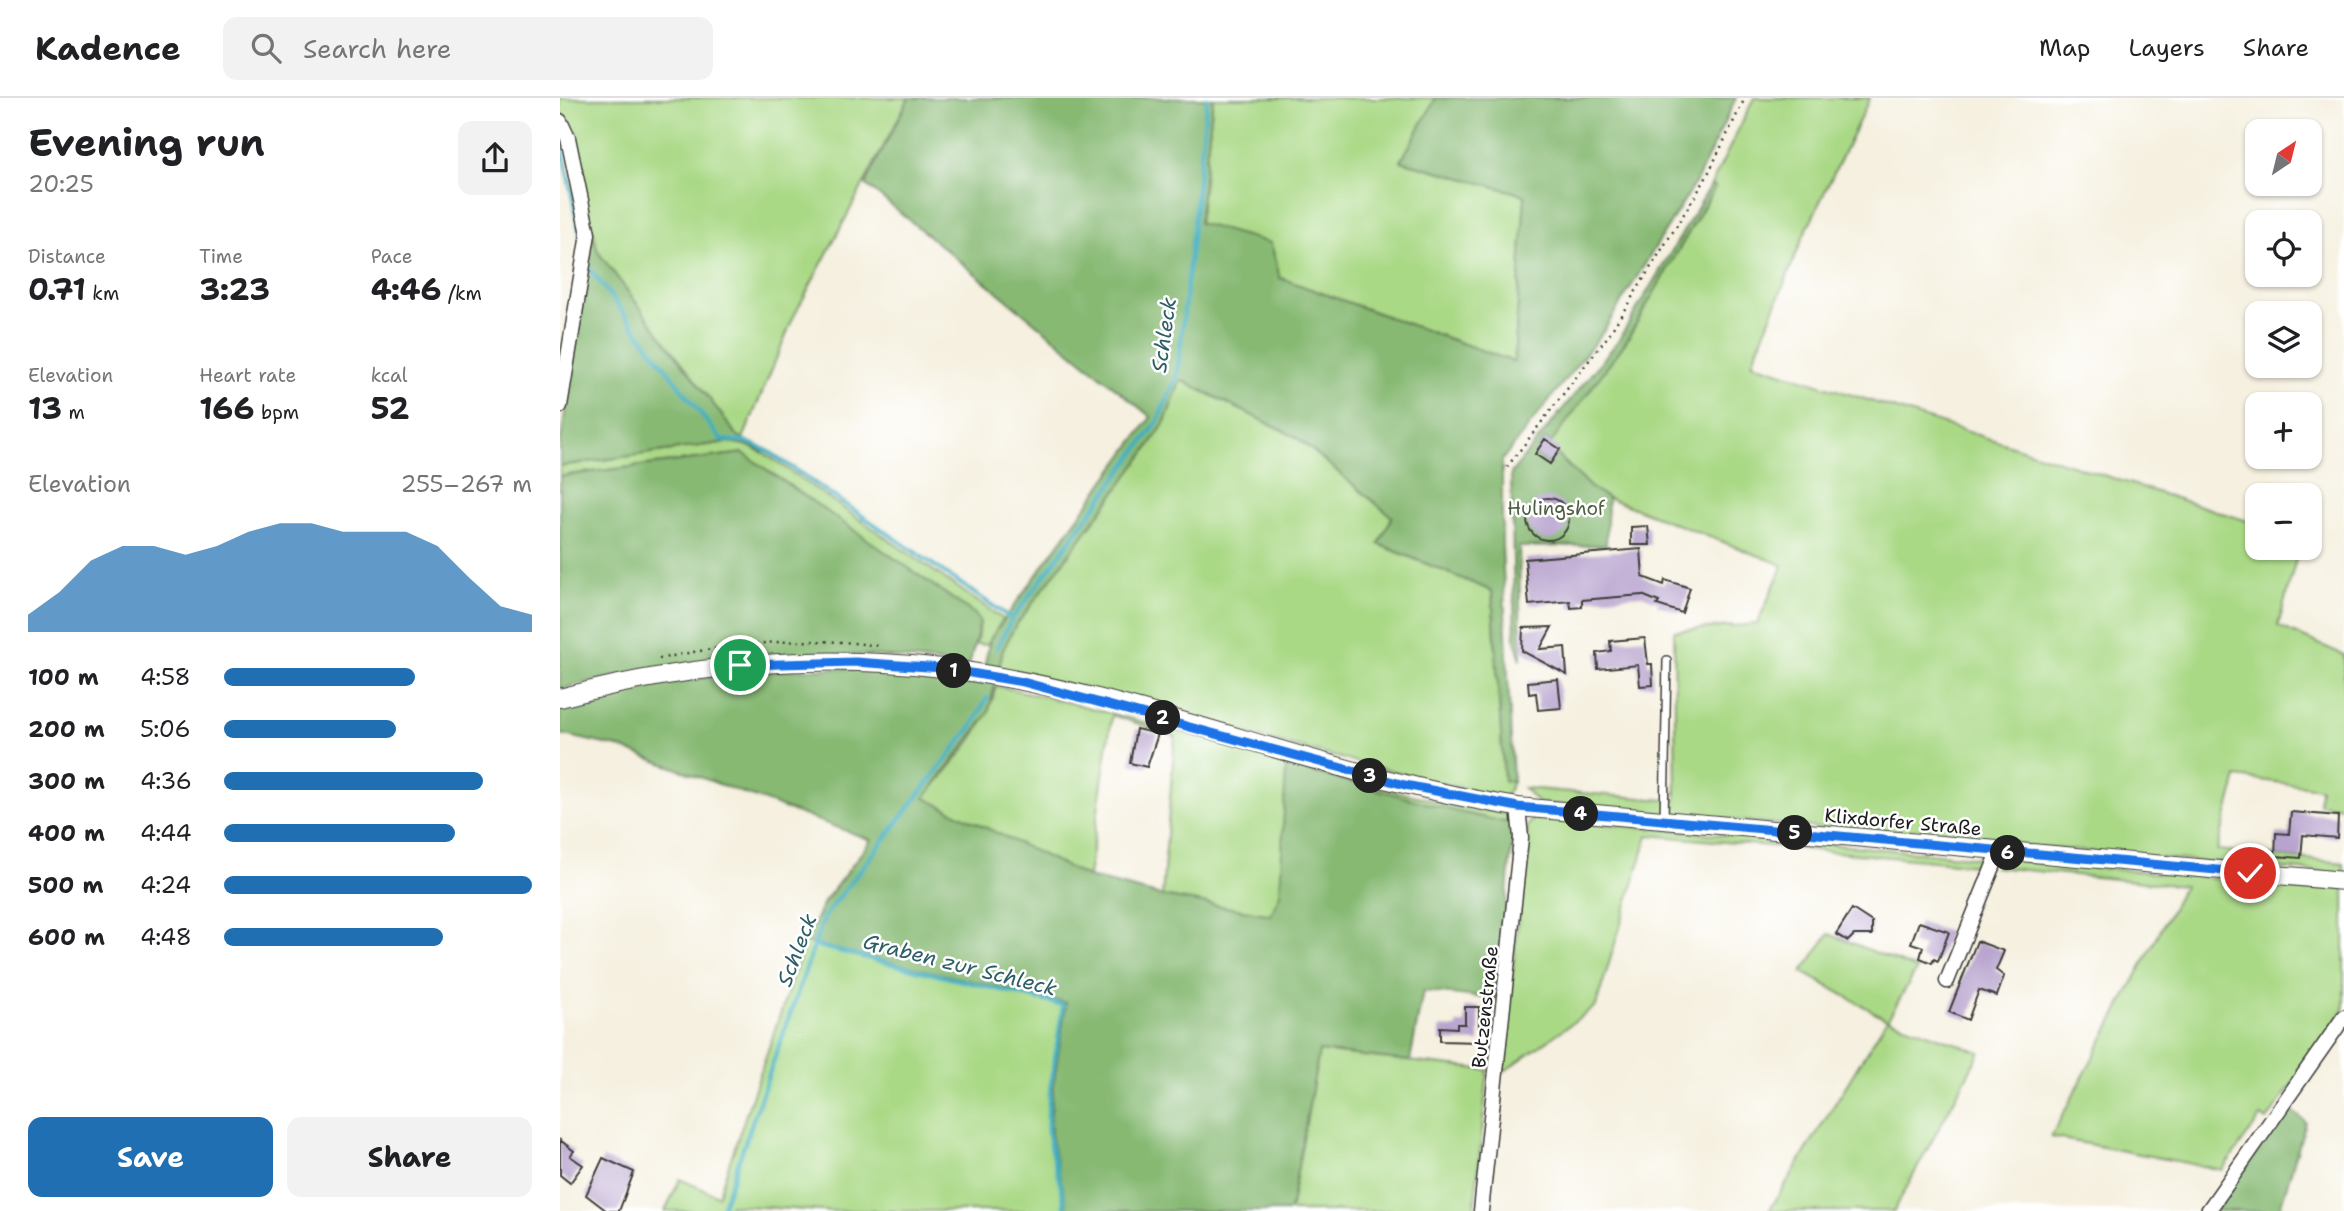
<!DOCTYPE html>
<html lang="en">
<head>
<meta charset="utf-8">
<style>
  :root { --surface:#fff; --page:#f2f2f2; --text:#202124; --muted:#757577; --line:#e0e0e0; --accent:#1f6fb2 }
  body { margin:0; font-family:"Shantell Sans",sans-serif; background:var(--page); color:var(--text); height:100vh; display:flex; flex-direction:column; font-size:26px; white-space:nowrap }
  * { box-sizing:border-box; margin:0 }
  p { font-size:23px; color:var(--muted) }
  .icon { flex:none; width:38px; height:38px; fill:none; stroke:currentColor; stroke-width:2; stroke-linecap:round; stroke-linejoin:round }
  .map { position:relative; flex:1; overflow:hidden }
  .sheet { display:flex; flex-direction:column; background:var(--surface); width:560px }
  .sheet>* { flex:none }
  .needle { width:46px; rotate:35deg }
  .controls { position:absolute; left:1685px; top:21px; display:grid; gap:14px }
  .controls a { display:grid; place-items:center; width:77px; height:77px; border-radius:14px; background:var(--surface); box-shadow:0 2px 5px #0004; font-size:35px }
  .pin { position:absolute; display:grid; place-items:center; width:60px; height:60px; color:#fff; margin:-30px; border:4px solid #fff; border-radius:50%; box-shadow:0 2px 7px #0007 }
  .km { position:absolute; width:35px; height:35px; margin:-18px; border-radius:50%; background:#222; color:#fff; font-size:19px; line-height:35px; text-align:center }
  .round { display:grid; place-items:center; flex:none; width:74px; height:74px; border-radius:14px; background:var(--page) }
  .headline { display:flex; align-items:center; justify-content:space-between; height:119px; padding:0 28px }
  h1 { font-size:38px; font-weight:700; line-height:52px }
  .stats { display:grid; grid-template-columns:repeat(3,1fr); gap:10px; height:119px; padding:7px 28px }
  .stats div { display:grid; align-content:center }
  .stats b { font-size:30px; font-weight:700 }
  .stats small { font-size:19px; font-weight:400 }
  .stats p { font-size:19px }
  .chart { height:196px; padding:14px 28px }
  .chart p { display:flex; justify-content:space-between }
  .chart svg { width:100%; height:126px; margin-top:7px; fill:var(--accent); opacity:.7 }
  .action { display:flex; gap:14px; margin-top:auto; padding:14px 28px }
  .action a { flex:1; height:80px; border-radius:14px; background:var(--accent); color:#fff; font-size:28px; font-weight:700; line-height:80px; text-align:center }
  .action a+a { background:var(--page); color:var(--text) }
  ul { padding:0 28px; list-style:none; font-size:23px }
  li { display:grid; grid-template-columns:112px 84px 1fr; align-items:center; height:52px }
  li i { height:18px; border-radius:9px; background:var(--accent) }
  header { display:flex; align-items:center; gap:42px; box-sizing:border-box; height:98px; padding:0 35px; background:var(--surface); border-bottom:2px solid var(--line) }
  header strong { font-size:33px }
  nav { display:flex; gap:38px; margin-inline-start:auto; font-size:24px }
  .search { width:490px; height:63px; background:var(--page); display:flex; align-items:center; gap:18px; box-sizing:border-box; padding:0 24px; border-radius:14px; color:var(--muted); font-size:26px }
  main { display:flex; flex:1; min-height:0 }
  .map>svg:first-child { display:block }
  .green { fill:#aad986; stroke:#637a51; stroke-width:2 }
  .forest { fill:#87b973; stroke:#526a48; stroke-width:2 }
  .lines { fill:none; stroke-linecap:round; stroke-linejoin:round }
  .stream { stroke:#41afbf; stroke-width:4.5 }
  .building { fill:#b7a3ce }
  .service-casing { stroke:#3d3c39; stroke-width:10 }
  .minor-casing { stroke:#3d3c39; stroke-width:17 }
  .tertiary-casing { stroke:#3d3c39; stroke-width:20 }
  .path { stroke:#3d3c39; stroke-width:2.5; stroke-dasharray:2 5; stroke-linecap:butt }
  .service { stroke:#fff; stroke-width:7 }
  .minor { stroke:#fff; stroke-width:14 }
  .tertiary { stroke:#fff; stroke-width:18 }
  .route-casing { stroke:#fff; stroke-width:14 }
  .route { stroke:#1a73e8; stroke-width:9 }
  .labels { text-anchor:middle; dominant-baseline:central; stroke-width:5; stroke-linejoin:round; paint-order:stroke }
  .park-label { font-size:19px; fill:#4e5e41; stroke:#fff }
  .street-label { font-size:19px; fill:#1c1c1c; stroke:#fff }
  .water-label { font-size:21px; font-style:italic; fill:#2d5e65; stroke:#fff }
</style>
</head>
<body>
<header>
<strong>Kadence</strong>
<div class="search"><svg class="icon" aria-label="search" viewBox="0 0 24 24"><circle cx="10" cy="10" r="6"/><path d="M15 15l6 6"/></svg>Search here</div>
<nav><a>Map</a><a>Layers</a><a>Share</a></nav>
</header>
<main>
<section class="sheet">
<div class="headline"><div><h1>Evening run</h1><p>20:25</p></div><a class="round"><svg class="icon" aria-label="share" viewBox="0 0 24 24"><path d="M12 15V3M7 8l5-5 5 5M5 13v7h14v-7"/></svg></a></div>
<div class="stats">
<div><p>Distance</p><b>0.71<small> km</small></b></div>
<div><p>Time</p><b>3:23</b></div>
<div><p>Pace</p><b>4:46<small> /km</small></b></div>
</div>
<div class="stats">
<div><p>Elevation</p><b>13<small> m</small></b></div>
<div><p>Heart rate</p><b>166<small> bpm</small></b></div>
<div><p>kcal</p><b>52</b></div>
</div>
<div class="chart"><p><span>Elevation</span>255–267 m</p>
<svg viewBox="0 0 160 44" preserveAspectRatio="none"><path d="M0 44V38L10 30L20 19L30 14L40 14L50 17L60 14L70 9L80 6L90 6L100 9L110 9L120 9L130 14L140 25L150 35L160 38V44z"/></svg>
</div>
<ul>
<li><b>100 m</b>4:58<i style="width:62%"></i></li>
<li><b>200 m</b>5:06<i style="width:56%"></i></li>
<li><b>300 m</b>4:36<i style="width:84%"></i></li>
<li><b>400 m</b>4:44<i style="width:75%"></i></li>
<li><b>500 m</b>4:24<i style="width:100%"></i></li>
<li><b>600 m</b>4:48<i style="width:71%"></i></li>
</ul>
<div class="action"><a>Save</a><a>Share</a></div>
</section>
<div class="map">
<svg width="1784" height="1113" viewBox="0 0 1784 1113">
  <rect width="100%" height="100%" fill="#fff"/>
  <filter id="ink" filterUnits="userSpaceOnUse"><feTurbulence type="fractalNoise" baseFrequency=".0143" numOctaves="2"/><feDisplacementMap in="SourceGraphic" scale="14" xChannelSelector="R" yChannelSelector="G"/><feConvolveMatrix kernelMatrix="1 2 1 2 8 2 1 2 1" color-interpolation-filters="sRGB"/></filter>
  <filter id="wash" filterUnits="userSpaceOnUse"><feTurbulence type="fractalNoise" baseFrequency=".00686" numOctaves="4" result="noise"/><feDisplacementMap in="SourceGraphic" scale="28" xChannelSelector="R" yChannelSelector="G"/><feGaussianBlur stdDeviation="1.57" result="paint"/><feColorMatrix in="noise" values="0 0 0 0 0 0 0 0 0 0 0 0 0 0 0 0 0 1.4 0 .05"/><feComposite in="paint" operator="in"/></filter>
  <g filter="url(#wash)">
    <rect width="100%" height="100%" fill="#f5f0df"/>
    <path class="green" d="M0,0H349L233,220L183,341L176,336L38,154L11,40L0,14Z
      M653,0H876L841,63L965,97L954,264L720,180L639,125Z
      M1194,0H1310L1243,139L1192,265L1697,426L1698,450H1739L1718,528L1784,557V709L1759,706L1760,690L1677,679L1657,752L1784,765V776L978,705L964,690L1116,703L1114,533L1197,526L1223,467L1048,400L1030,389L997,356L990,366L975,356L985,341L991,344L1065,245L1155,89L1151,87Z
      M620,282L736,339L833,419L820,447L932,493L944,682L953,684L944,701L438,574L444,547L454,530L586,353L604,326Z
      M168,344L186,347L204,355L443,521L427,547L416,546L420,525L183,355L0,378V368Z
      M436,588C609,623 778,689 951,717L954,726L899,714L720,796L712,817L602,798L615,638L552,617L528,779L364,700C392,666 427,632 436,588Z
      M974,720L1423,760L1428,768L1088,737L1036,908L942,975L968,727Z
      M1448,762L1784,791V912L1707,1022L1701,1019L1662,1072L1491,1039L1624,788L1435,769Z
      M1269,836L1357,871L1328,921L1420,954L1334,1113H1209L1327,921L1242,874Z
      M245,844L506,905C502,942 489,999 491,1034C492,1061 505,1086 507,1113H262L170,1107L168,1113H105L120,1081L158,1098Z
      M758,953L928,972L914,1113H730Z"/>
    <path class="forest" d="M349,0H653L639,125L711,145L720,180L954,264L965,97L841,63L876,0H1176L1138,80L1043,234L942,362V449L953,684L944,683L932,493L819,446L832,419L736,339L621,282L604,326L586,353L454,530L443,552L428,616L365,700L528,779L602,798L711,817L720,795L726,667L899,714L954,726L936,901L863,893L850,963L759,953L730,1113H507C505,1086 492,1061 491,1034C489,999 501,942 506,905L245,844L264,804L311,742L58,649L0,636V606C102,583 204,568 309,571C346,572 384,581 421,585L430,541L591,319L305,86Z
      M1151,87L1155,89L1065,245L991,345L985,341L975,356L989,366L996,356L1030,389L1048,400L1046,447L959,449L961,562L955,542L951,375L1058,243Z
      M31,132L38,154L176,336L204,355L186,347L168,344L0,368V349Z
      M183,355L416,517L420,525L409,568C372,564 334,558 297,557C196,554 98,566 0,591V378Z
      M1728,1010L1746,1024L1719,1113H1653Z"/>
    <g class="lines">
      <path class="stream" d="M0,40L21,140
        M29,170L161,342L185,343L208,353L452,521
        M437,550L452,521L597,325L617,278L647,0
        M253,847L503,907C499,942 486,1000 488,1033C490,1061 504,1085 505,1113
        M161,1113L264,819L413,627L427,600"/>
    </g>
    <g id="blocks">
      <path class="building" d="M985,341L1000,351L990,366L975,356Z
        M967 421a21 21 0 1 1 42 0a21 21 0 1 1-42 0Z
        M1088,428L1090,447H1071V429Z
        M1081,451L1083,479L1104,487L1105,482L1130,490L1122,515L1097,507L1099,504L1082,497L1022,502V509L1011,510L1010,503L969,507L965,461Z
        M992,529L980,551L1005,549L1007,577L962,553L963,530Z
        M1085,540L1088,566H1092L1093,587L1080,588L1078,567L1038,571L1037,555L1051,553L1050,543Z
        M998,581L1001,610L978,612L976,595L969,596L968,584Z
        M576,631L598,636L587,669L570,665Z
        M1731,714L1778,718L1777,740L1743,737L1741,760L1715,758L1716,735L1729,736Z
        M1292,811L1312,824V837H1294L1288,843L1276,836Z
        M1359,824L1389,834L1378,863L1374,861L1372,865L1360,860L1363,849L1351,845Z
        M1417,843L1444,853L1436,872L1444,878L1437,898L1419,892L1408,922L1389,914Z
        M905,909H919V944L880,943V929L897,930V926H905Z
        M0,1042L14,1053L10,1058L23,1067L10,1085L0,1077Z
        M43,1060L74,1074L59,1113H47L26,1097Z"/>
    </g>
  </g>
  <g filter="url(#ink)">
    <use href="#blocks" fill-opacity="0" stroke="#3d3c39" stroke-width="2"/>
    <g class="lines">
      <g class="service-casing">
        <path id="service" d="M1104,723L1107,562"/>
      </g>
      <g class="minor-casing">
        <path id="minor" d="M0,23L8,40L28,136L0,308
          M1387,883L1439,754
          M921,1113L961,740L958,709
          M1648,1113L1784,919"/>
      </g>
      <g class="tertiary-casing">
        <path id="tertiary" d="M0,600C125,567 254,555 382,570C579,594 763,679 958,709L1784,783"/>
      </g>
      <path class="path" d="M947,369L1048,238L1145,82L1185,0
        M99,561C165,546 250,537 318,548"/>
      <use href="#service" class="service"/>
      <use href="#minor" class="minor"/>
      <use href="#tertiary" class="tertiary"/>
    </g>
  </g>
  <g class="lines" filter="url(#ink)">
    <g class="route-casing">
      <path id="route" d="M180,567L295,564L382,570L463,584L845,687L958,709L1690,775"/>
    </g>
    <use href="#route" class="route"/>
  </g>
  <g class="labels">
    <g class="park-label">
      <text x="996" y="410">Hulingshof</text>
    </g>
    <g class="street-label">
      <text transform="translate(1343 724) rotate(5)">Klixdorfer Straße</text>
      <text transform="translate(925 909) rotate(-84)">Butzenstraße</text>
    </g>
    <g class="water-label">
      <text transform="translate(604 237) rotate(-82)">Schleck</text>
      <text transform="translate(237 852) rotate(-69)">Schleck</text>
      <text transform="translate(400 867) rotate(14)">Graben zur Schleck</text>
    </g>
  </g>
</svg>
<div class="controls">
<a><svg class="needle" viewBox="-14 -14 28 28"><path d="M0-13l5 13h-10z" fill="#e53935"/><path d="M0 13l5-13h-10z" fill="#757577"/></svg></a>
<a><svg class="icon" aria-label="locate" viewBox="0 0 24 24"><circle cx="12" cy="12" r="6"/><path d="M12 2v4M12 18v4M2 12h4M18 12h4"/></svg></a>
<a><svg class="icon" aria-label="layers" viewBox="0 0 24 24"><path d="M12 4l9 5-9 5-9-5zM3 14l9 5 9-5"/></svg></a>
<a>+</a>
<a>−</a>
</div>
<div class="pin" style="left:180px;top:567px;background:#1e9e55"><svg class="icon" aria-label="arrive" viewBox="0 0 24 24"><path d="M6 21V4h12l-3 4 3 4H6"/></svg></div>
<div class="pin" style="left:1690px;top:775px;background:#d93025"><svg class="icon" aria-label="check" viewBox="0 0 24 24"><path d="M5 12l5 5 9-10"/></svg></div>
<b class="km" style="left:394px;top:573px">1</b>
<b class="km" style="left:603px;top:620px">2</b>
<b class="km" style="left:810px;top:678px">3</b>
<b class="km" style="left:1021px;top:716px">4</b>
<b class="km" style="left:1235px;top:735px">5</b>
<b class="km" style="left:1448px;top:755px">6</b>
</div>
</main>
</body>
</html>
